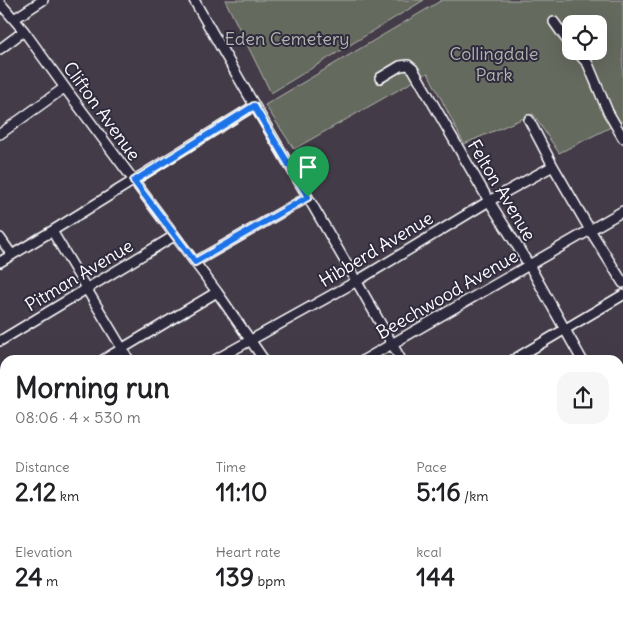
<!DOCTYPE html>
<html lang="en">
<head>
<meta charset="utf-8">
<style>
  :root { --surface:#fff; --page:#f6f6f6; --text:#202124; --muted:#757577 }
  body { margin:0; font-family:Delius,sans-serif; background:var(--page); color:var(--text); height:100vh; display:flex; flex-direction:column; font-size:19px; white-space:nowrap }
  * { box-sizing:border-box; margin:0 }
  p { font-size:16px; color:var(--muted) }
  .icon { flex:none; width:28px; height:28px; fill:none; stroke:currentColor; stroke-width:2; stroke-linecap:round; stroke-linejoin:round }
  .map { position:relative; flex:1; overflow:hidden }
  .side { position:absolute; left:0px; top:355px; width:624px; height:266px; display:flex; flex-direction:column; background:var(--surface); border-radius:15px 15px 0 0; box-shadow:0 5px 20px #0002 }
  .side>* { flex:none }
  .controls { position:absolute; left:562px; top:15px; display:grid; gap:10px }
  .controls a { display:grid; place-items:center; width:45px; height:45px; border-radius:10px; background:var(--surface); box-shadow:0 5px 20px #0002; font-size:25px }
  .pin { position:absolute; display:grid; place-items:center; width:42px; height:42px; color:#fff; margin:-51px -21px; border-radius:50% 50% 50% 0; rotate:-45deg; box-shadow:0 0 5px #0007 }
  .pin .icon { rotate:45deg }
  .round { display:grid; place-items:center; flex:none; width:52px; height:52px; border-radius:15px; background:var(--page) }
  .overview { display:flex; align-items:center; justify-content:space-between; height:85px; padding:0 15px }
  h1 { font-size:28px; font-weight:700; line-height:38px }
  .figures { display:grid; grid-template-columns:repeat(3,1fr); gap:8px; height:85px; padding:5px 15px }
  .figures div { display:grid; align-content:center }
  .figures b { font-size:25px; font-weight:700 }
  .figures small { font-size:14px; font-weight:400 }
  .figures p { font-size:14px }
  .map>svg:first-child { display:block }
  .green { fill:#656b5e; stroke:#b2b5ae; fill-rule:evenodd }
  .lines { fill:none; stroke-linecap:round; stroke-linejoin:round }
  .minor-casing { stroke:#fff; stroke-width:12 }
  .major-casing { stroke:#fff; stroke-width:15 }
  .minor { stroke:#2f2a3d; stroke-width:9 }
  .major { stroke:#76695c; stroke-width:11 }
  .tram { stroke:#fff; stroke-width:1 }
  .route-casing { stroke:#fff; stroke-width:10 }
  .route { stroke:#1a73e8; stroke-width:6 }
  .labels { text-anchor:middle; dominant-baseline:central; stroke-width:4; stroke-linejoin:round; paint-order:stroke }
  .park-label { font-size:18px; fill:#b2b5ae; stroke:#2f2a3d }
  .street-label { font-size:18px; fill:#fff; stroke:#2f2a3d }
</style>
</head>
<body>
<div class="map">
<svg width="623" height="621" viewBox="0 0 623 621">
  <rect width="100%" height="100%" fill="#443b48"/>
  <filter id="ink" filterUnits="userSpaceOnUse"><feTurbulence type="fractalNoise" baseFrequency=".02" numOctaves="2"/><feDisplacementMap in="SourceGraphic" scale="10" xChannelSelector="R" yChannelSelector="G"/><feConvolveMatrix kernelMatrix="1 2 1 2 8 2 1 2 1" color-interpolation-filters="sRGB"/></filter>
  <g filter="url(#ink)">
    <path class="green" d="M225,0H424L271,93Z
      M442,0H623V121L559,153L533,114L464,144L428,73L294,149L265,105ZM571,24H599V51H571Z"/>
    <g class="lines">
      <g class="minor-casing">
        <path id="minor" d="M194,0C262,121 334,239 401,360
          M0,3L24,31L68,92L217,292L264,360
          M14,19L43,0
          M554,22L571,46
          M0,49L24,31
          M576,51L588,64L608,112L623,138
          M380,78L400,66L408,65L413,69L489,201L529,265L582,360
          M529,120L553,166L590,230L623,283
          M0,134L64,88
          M52,231L129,360
          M0,238L12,255
          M0,262L52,231L254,106
          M195,262L308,197
          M0,341L174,236
          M103,360L217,292
          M215,360L357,281L489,201L553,166
          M364,360L623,211
          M513,360L623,295
          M0,421L5,418
          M619,424L623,431
          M0,489L5,497
          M619,546L623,554
          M0,573L5,570
          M155,616L158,621
          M288,616L291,621
          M436,616L439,621
          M550,616L553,621
          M65,621L72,616
          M618,621L623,618"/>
      </g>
      <g class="major-casing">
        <path id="major" d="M619,481L623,479
          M377,621L385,616"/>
      </g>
      <use href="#minor" class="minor"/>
      <use href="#major" class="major"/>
      <path class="tram" d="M0,461L5,470
        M91,616L94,621"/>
    </g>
  </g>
  <g class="lines" filter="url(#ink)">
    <g class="route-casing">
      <path id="route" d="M254,106L308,197L195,262L134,181Z"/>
    </g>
    <use href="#route" class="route"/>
  </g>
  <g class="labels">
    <g class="park-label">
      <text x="287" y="38">Eden Cemetery</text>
      <text x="494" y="53">Collingdale<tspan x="494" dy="21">Park</tspan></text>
    </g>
    <g class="street-label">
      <text transform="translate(102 111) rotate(54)">Clifton Avenue</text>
      <text transform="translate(502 190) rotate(59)">Felton Avenue</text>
      <text transform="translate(376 249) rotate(-31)">Hibberd Avenue</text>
      <text transform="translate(79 275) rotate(-31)">Pitman Avenue</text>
      <text transform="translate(447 294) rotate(-30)">Beechwood Avenue</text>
    </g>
  </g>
</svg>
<div class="controls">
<a><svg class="icon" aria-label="locate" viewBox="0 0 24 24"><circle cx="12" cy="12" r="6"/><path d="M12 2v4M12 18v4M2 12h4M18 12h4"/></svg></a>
</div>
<div class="pin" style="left:308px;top:197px;background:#1e9e55"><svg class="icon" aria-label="arrive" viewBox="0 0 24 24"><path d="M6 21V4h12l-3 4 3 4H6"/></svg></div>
<section class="side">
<div class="overview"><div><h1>Morning run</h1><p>08:06 · 4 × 530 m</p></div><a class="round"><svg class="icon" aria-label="share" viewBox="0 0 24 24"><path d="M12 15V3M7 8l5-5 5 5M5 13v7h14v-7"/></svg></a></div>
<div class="figures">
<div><p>Distance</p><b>2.12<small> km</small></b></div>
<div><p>Time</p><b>11:10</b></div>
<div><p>Pace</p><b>5:16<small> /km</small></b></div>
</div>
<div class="figures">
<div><p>Elevation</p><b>24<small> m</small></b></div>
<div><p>Heart rate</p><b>139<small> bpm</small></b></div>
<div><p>kcal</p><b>144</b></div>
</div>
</section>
</div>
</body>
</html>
